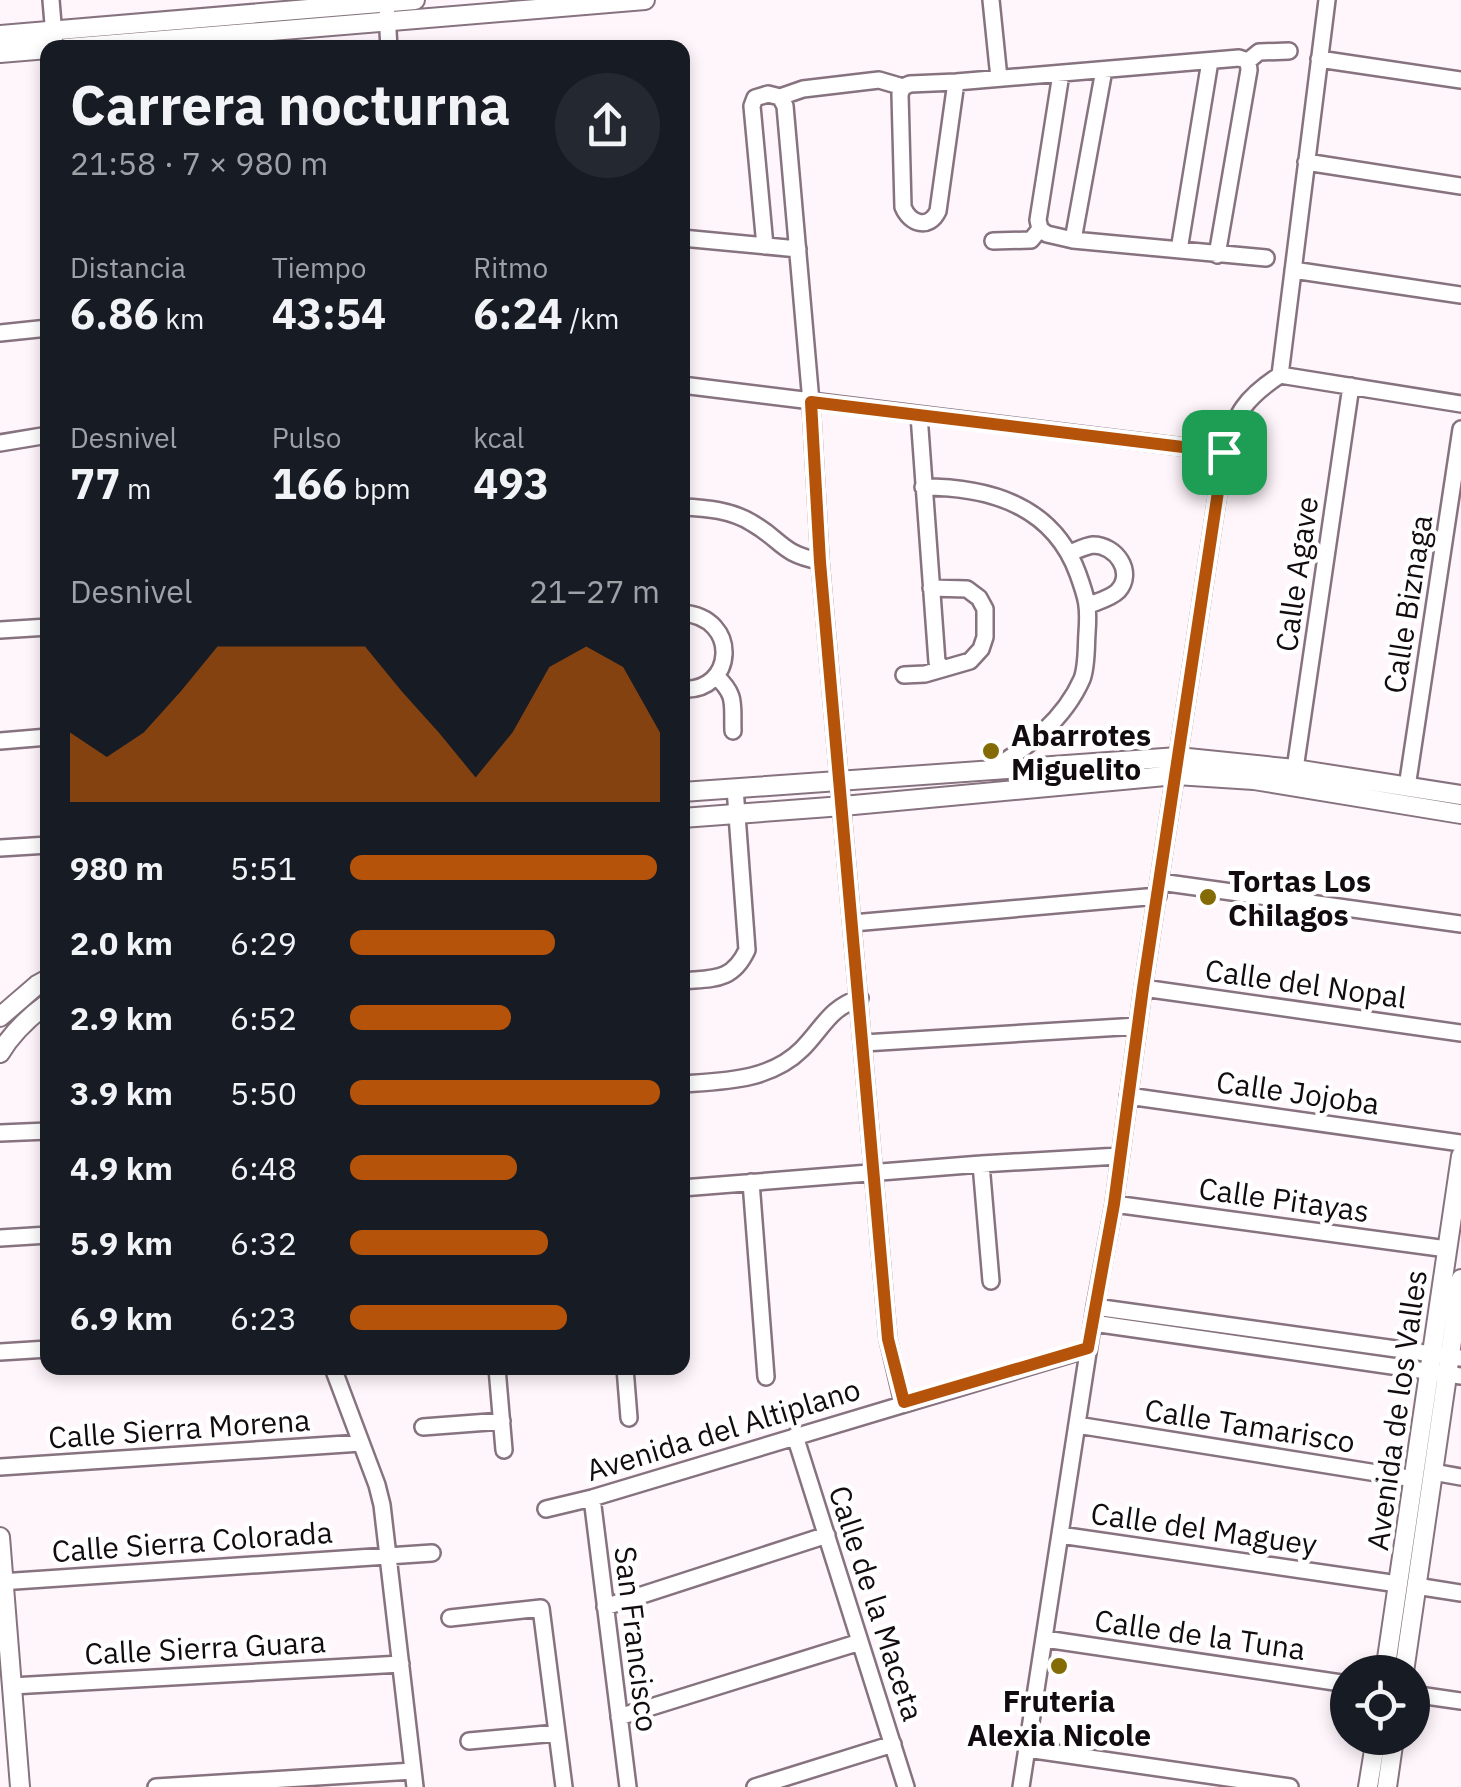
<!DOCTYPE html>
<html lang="es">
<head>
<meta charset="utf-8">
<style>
  :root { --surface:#171b24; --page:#242831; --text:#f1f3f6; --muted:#9ea1a6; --accent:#b45309 }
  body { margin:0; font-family:"IBM Plex Sans",sans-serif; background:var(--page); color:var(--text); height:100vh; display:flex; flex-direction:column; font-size:38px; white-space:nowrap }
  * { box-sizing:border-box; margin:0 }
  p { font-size:32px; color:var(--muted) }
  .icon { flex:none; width:55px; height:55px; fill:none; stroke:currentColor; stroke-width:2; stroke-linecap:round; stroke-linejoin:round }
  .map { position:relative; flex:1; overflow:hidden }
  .drawer { position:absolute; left:40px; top:40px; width:650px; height:1335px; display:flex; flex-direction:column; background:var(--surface); border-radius:20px; box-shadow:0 5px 15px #0003 }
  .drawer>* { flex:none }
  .tools { position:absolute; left:1330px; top:1655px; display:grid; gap:20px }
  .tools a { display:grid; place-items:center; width:100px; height:100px; border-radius:50%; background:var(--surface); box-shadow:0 5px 15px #0003; font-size:50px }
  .pin { position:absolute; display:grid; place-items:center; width:85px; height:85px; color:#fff; margin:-42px; border-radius:20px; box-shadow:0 5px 15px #0006 }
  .round { display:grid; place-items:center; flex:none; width:105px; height:105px; border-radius:52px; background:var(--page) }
  .headline { display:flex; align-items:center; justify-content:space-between; height:170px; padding:0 30px }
  h1 { font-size:55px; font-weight:700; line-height:75px }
  .figures { display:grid; grid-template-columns:repeat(3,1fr); gap:15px; height:170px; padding:10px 30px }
  .figures div { display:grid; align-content:center }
  .figures b { font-size:42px; font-weight:700 }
  .figures small { font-size:28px; font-weight:400 }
  .figures p { font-size:28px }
  .chart { height:280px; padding:20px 30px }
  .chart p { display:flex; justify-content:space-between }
  .chart svg { width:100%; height:180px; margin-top:10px; fill:var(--accent); opacity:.7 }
  ul { padding:0 30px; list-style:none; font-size:32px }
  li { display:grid; grid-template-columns:160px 120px 1fr; align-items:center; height:75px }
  li i { height:25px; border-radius:12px; background:var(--accent) }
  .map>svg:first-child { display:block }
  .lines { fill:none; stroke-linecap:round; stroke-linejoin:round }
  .minor-casing { stroke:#86737f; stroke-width:20 }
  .tertiary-casing { stroke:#86737f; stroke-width:22 }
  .minor { stroke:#fff; stroke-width:15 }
  .tertiary { stroke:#fff; stroke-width:18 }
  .route-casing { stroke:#fff; stroke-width:20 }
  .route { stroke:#b45309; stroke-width:12 }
  .poi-dot { fill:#846b06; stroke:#fff; stroke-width:4 }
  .labels { text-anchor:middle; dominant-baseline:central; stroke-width:9; stroke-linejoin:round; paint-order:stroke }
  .street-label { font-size:30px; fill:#120b0f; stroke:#fff }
  .poi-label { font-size:30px; font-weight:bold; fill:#120b0f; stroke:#fff; text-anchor:start }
</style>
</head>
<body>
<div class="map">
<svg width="1461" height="1787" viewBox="0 0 1461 1787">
  <rect width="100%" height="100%" fill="#fff6fb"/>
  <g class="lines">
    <g class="minor-casing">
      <path id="minor" d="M51,0L55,48
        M991,0L999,78
        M387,14L389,48
        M1319,59L1461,80
        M903,87L910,84L956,82L1239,58L1248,61L1259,52L1289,51
        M903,87L900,94L903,207C910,224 929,230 938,211L956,82
        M780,97L803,89L879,80L903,87
        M1306,162L1461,186
        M1040,229L1047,234L1073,240L1266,258
        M682,238L798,249
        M1073,240L1104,70
        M993,241L1031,240L1040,229L1038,220L1061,74
        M765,246L752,106L755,98L768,94L780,97L785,106L811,402L820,561L888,1339L903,1403
        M1179,250L1210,61
        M1217,255L1249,70L1248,61
        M1293,270L1461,295
        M0,333L48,328
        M1280,375L1327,0
        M1280,375L1461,404
        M682,385L1224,452
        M919,415L937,662L942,667
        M0,443L48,435
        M923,487C989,487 1053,505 1078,574C1087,599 1089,606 1087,633C1086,647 1087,666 1082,679C1064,720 1028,747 991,770
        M682,507C707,508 731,510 752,523C782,540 781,554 820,561
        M1070,553C1078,550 1085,546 1093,545C1116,545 1135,572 1118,591C1111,598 1099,601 1089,605
        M682,613C741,617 735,693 682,689
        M0,630L48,627
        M904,675L925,674L970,661L981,649L985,637V609L979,598L967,589L931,588
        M716,676C737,696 732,703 733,731
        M0,741L48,737
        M1295,769L1351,386
        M1407,787L1461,429
        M0,848L48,845
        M1160,882L1461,924
        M853,923L1158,896
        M682,981C713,978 732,982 747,950L735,788
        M1143,988L1461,1033
        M864,1043L1138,1026
        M682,1084C724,1081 770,1081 802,1049C823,1028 829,1008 860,998
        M1128,1096L1461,1143
        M0,1133L48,1131
        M981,1164L991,1281
        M751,1182L766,1377
        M682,1188L981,1164L1119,1156
        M1114,1204L1447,1249
        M0,1238L48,1235
        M1095,1307L1461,1358
        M1093,1323L1461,1376
        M0,1352L48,1349
        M333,1368L377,1485L382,1505L415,1787
        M497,1368L504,1450
        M625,1368L629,1418
        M1077,1425L1414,1479
        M423,1427L502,1421
        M795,1436L906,1787
        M0,1467L361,1443
        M1433,1472L1461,1477
        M592,1498L628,1787
        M546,1509L592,1498L1088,1349
        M1060,1535L1398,1584
        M0,1582L432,1553
        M1416,1586L1461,1593
        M605,1607L827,1535
        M450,1618L541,1608L564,1787
        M1045,1639L1348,1684
        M12,1686L401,1664
        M1412,1694L1461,1701
        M619,1717L860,1642
        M469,1741L557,1733
        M1027,1749L1290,1787
        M156,1787L413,1771
        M755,1787L893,1744
        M1021,1787L1095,1307L1114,1204L1143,988L1224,452C1237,412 1244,399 1280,375"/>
    </g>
    <g class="tertiary-casing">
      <path id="tertiary" d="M0,35L415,0
        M66,48L645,0
        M0,53L48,49
        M682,792L1178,757L1295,769L1461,795
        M682,818L843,806L1176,775L1254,780L1461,814
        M0,1017L37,985L48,979
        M0,1053C12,1033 29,1017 48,1003
        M0,1537L20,1787
        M1385,1672L1461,1156
        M1404,1672L1461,1279
        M1368,1787L1376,1738
        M1387,1787L1394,1738"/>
    </g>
    <use href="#minor" class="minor"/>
    <use href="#tertiary" class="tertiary"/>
  </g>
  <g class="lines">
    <g class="route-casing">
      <path id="route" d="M811,402L1224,452L1143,988L1114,1204L1088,1348L904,1402L888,1339L820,562Z"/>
    </g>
    <use href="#route" class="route"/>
  </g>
  <g class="poi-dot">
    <circle cx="991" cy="751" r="10"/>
    <circle cx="1208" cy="897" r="10"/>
    <circle cx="1059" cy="1666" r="10"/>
  </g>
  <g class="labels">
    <g class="street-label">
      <text transform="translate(1296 574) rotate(-82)">Calle Agave</text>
      <text transform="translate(1407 604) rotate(-81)">Calle Biznaga</text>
      <text transform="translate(1306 983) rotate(8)">Calle del Nopal</text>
      <text transform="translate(1298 1092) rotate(8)">Calle Jojoba</text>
      <text transform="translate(1284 1199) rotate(8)">Calle Pitayas</text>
      <text transform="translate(1396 1410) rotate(-82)">Avenida de los Valles</text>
      <text transform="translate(1250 1425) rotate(9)">Calle Tamarisco</text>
      <text transform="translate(179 1428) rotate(-4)">Calle Sierra Morena</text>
      <text transform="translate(723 1429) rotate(-17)">Avenida del Altiplano</text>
      <text transform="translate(1204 1528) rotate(8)">Calle del Maguey</text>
      <text transform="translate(192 1541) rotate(-4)">Calle Sierra Colorada</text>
      <text transform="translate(877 1603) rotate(72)">Calle de la Maceta</text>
      <text transform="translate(1200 1634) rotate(8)">Calle de la Tuna</text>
      <text transform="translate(637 1639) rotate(83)">San Francisco</text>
      <text transform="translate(205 1647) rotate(-3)">Calle Sierra Guara</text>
    </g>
    <g class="poi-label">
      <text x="1011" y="734">Abarrotes<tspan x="1011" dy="34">Miguelito</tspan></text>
      <text x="1228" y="880">Tortas Los<tspan x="1228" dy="34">Chilagos</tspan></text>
      <text x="1059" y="1700" text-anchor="middle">Fruteria<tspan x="1059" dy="34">Alexia Nicole</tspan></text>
    </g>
  </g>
</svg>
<div class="tools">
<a><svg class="icon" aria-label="locate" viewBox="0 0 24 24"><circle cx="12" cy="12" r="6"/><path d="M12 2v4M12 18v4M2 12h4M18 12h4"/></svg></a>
</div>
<div class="pin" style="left:1224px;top:452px;background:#1e9e55"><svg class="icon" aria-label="arrive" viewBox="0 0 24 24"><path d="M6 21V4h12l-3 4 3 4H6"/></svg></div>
<section class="drawer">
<div class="headline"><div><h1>Carrera nocturna</h1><p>21:58 · 7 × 980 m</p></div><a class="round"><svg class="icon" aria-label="share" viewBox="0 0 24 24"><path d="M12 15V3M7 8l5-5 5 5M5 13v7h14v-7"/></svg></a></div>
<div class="figures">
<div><p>Distancia</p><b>6.86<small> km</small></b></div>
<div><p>Tiempo</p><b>43:54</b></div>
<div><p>Ritmo</p><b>6:24<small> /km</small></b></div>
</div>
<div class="figures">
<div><p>Desnivel</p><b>77<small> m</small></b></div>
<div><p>Pulso</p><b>166<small> bpm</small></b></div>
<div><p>kcal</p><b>493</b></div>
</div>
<div class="chart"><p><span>Desnivel</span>21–27 m</p>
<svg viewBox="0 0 160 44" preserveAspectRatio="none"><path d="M0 44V27L10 33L20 27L30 17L40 6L50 6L60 6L70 6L80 6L90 17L100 27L110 38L120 27L130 11L140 6L150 11L160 27V44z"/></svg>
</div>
<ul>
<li><b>980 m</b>5:51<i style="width:99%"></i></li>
<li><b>2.0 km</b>6:29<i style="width:66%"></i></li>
<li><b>2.9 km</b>6:52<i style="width:52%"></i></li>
<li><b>3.9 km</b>5:50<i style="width:100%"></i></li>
<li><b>4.9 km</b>6:48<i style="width:54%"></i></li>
<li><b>5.9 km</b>6:32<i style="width:64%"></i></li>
<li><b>6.9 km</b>6:23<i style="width:70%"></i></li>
</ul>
</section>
</div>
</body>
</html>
